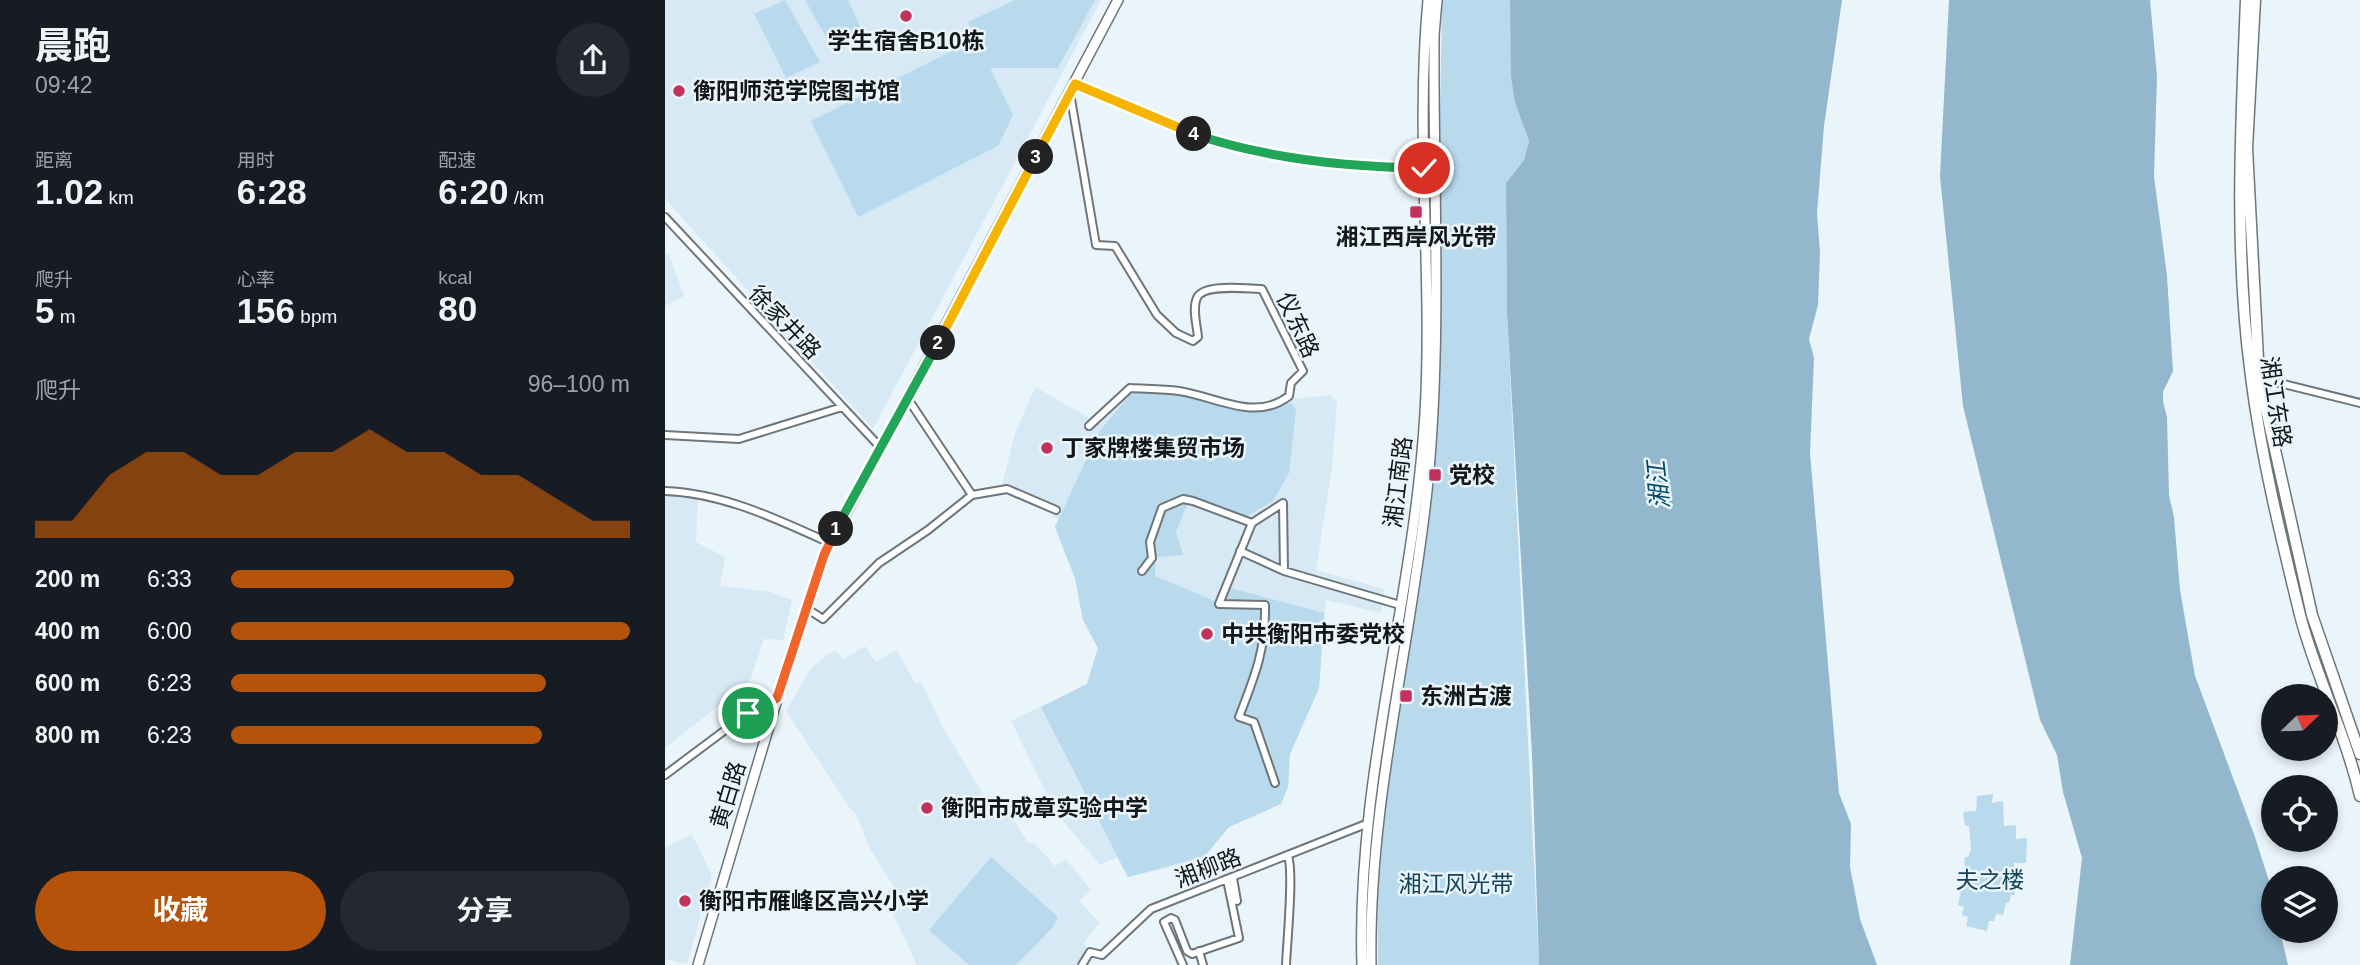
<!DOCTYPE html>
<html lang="zh">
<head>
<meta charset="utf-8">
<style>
  :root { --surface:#171b24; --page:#242831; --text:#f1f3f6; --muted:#9ea1a6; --accent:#b45309 }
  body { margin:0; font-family:Helvetica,"Noto Sans SC",sans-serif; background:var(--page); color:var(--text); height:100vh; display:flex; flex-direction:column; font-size:26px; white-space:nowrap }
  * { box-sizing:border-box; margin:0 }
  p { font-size:23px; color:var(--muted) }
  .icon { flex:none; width:38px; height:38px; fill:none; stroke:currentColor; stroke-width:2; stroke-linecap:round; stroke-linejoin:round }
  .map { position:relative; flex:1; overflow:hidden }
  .details { display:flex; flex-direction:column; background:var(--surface); width:665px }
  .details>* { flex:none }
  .needle { width:46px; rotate:67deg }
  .buttons { position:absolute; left:1596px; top:684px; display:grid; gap:14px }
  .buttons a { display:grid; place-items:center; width:77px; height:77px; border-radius:50%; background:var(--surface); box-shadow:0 4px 10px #0003; font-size:35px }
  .pin { position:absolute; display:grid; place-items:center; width:60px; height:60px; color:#fff; margin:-30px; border:4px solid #fff; border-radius:50%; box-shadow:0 2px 7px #0007 }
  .km { position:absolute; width:35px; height:35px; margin:-18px; border-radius:50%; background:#222; color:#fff; font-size:19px; line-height:35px; text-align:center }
  .round { display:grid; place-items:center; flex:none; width:74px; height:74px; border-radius:37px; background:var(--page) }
  .head { display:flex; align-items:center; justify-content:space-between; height:119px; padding:0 35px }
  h1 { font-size:38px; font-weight:700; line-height:52px }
  .metrics { display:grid; grid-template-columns:repeat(3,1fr); gap:10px; height:119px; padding:7px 35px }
  .metrics div { display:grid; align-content:center }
  .metrics b { font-size:35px; font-weight:700 }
  .metrics small { font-size:19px; font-weight:400 }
  .metrics p { font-size:19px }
  .chart { height:196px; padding:14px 35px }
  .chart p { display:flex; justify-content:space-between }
  .chart svg { width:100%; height:126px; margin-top:7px; fill:var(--accent); opacity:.7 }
  .button { display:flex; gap:14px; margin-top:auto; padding:14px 35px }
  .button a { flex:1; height:80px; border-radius:42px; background:var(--accent); color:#fff; font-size:28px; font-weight:700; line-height:80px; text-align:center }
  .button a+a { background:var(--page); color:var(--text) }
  ul { padding:0 35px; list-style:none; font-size:23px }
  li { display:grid; grid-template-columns:112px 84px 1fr; align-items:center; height:52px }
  li i { height:18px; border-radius:9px; background:var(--accent) }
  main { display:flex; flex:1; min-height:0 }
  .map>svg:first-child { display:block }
  .built { fill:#d7e9f4 }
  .green { fill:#b8daec }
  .water { fill:#93b8cd }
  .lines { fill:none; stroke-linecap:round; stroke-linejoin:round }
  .minor-casing { stroke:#6d767b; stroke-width:10 }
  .secondary-casing { stroke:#6d767b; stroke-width:12 }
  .primary-casing { stroke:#6d767b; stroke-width:13 }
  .minor { stroke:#fff; stroke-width:6 }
  .secondary { stroke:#fff; stroke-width:9 }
  .primary { stroke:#fff; stroke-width:10 }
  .split-1-casing { stroke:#fff; stroke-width:14 }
  .split-2-casing { stroke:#fff; stroke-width:14 }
  .split-3-casing { stroke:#fff; stroke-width:14 }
  .split-4-casing { stroke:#fff; stroke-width:14 }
  .split-5-casing { stroke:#fff; stroke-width:14 }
  .split-1 { stroke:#f0652b; stroke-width:9 }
  .split-2 { stroke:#22a559; stroke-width:9 }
  .split-3 { stroke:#f5b400; stroke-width:9 }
  .split-4 { stroke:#f5b400; stroke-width:9 }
  .split-5 { stroke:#22a559; stroke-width:9 }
  .poi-dot { fill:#c1325d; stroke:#eaf5fb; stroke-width:2.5 }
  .labels { text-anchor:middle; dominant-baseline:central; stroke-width:5; stroke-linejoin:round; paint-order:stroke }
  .poi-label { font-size:23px; font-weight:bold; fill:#14171a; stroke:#eaf5fb; text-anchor:start }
  .street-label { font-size:23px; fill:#14171a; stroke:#eaf5fb }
  .park-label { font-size:23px; fill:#114259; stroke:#eaf5fb }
  .water-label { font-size:24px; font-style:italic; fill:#014b68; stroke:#eaf5fb }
</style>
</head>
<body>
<main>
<section class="details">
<div class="head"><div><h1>晨跑</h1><p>09:42</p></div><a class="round"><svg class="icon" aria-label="share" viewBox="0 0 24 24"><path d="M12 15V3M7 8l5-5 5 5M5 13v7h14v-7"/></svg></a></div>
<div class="metrics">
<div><p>距离</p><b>1.02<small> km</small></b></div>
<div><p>用时</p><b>6:28</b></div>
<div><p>配速</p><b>6:20<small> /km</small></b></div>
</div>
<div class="metrics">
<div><p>爬升</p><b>5<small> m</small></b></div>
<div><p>心率</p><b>156<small> bpm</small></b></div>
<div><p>kcal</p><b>80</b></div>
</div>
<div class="chart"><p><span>爬升</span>96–100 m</p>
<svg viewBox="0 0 160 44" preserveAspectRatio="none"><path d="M0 44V38L10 38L20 22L30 14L40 14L50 22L60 22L70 14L80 14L90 6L100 14L110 14L120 22L130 22L140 30L150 38L160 38V44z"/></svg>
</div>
<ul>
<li><b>200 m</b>6:33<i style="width:71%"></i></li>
<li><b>400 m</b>6:00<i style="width:100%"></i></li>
<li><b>600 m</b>6:23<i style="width:79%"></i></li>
<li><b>800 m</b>6:23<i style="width:78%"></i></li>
</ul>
<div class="button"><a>收藏</a><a>分享</a></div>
</section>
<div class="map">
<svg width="1695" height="965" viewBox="0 0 1695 965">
  <rect width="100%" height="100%" fill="#eaf5fb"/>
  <path class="built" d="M0,0H436L208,429L0,199Z
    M4,254L19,296L0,306V255Z
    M370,387L435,424L469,390L570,407L583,413L609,410L629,399L665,395L672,402L667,468L651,570L720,589L716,613L661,600L654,688L625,754L623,787L616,804L564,827L540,856L506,867L463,877L452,857L435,865L391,813L346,721L422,684L433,648L418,620L410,578L390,527L394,519L387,517L392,506L337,485L350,433Z
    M0,492L33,495L31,542L60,557L55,586L102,591L127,600L118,640L99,639L85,681L0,748Z
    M200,646L211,662L231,650L251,684L256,681L277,726L325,805L335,800L363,842L371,845L390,866L401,859L426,891L414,901L435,923L418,943L423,949L413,965H252L219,894L229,887L205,849L191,813L186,810L121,711L147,667L169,650L179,659Z
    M27,834L47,876L22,964L0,959V848Z"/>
  <path class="green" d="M120,0L155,62L121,78L89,14Z
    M140,0H183L201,39L170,53Z
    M350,0H430L393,68H325L348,115L333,146L193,217L146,121L311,39L303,22Z
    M777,0H845L850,103L864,141L859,160L841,183L842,313L874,965H713L712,870L718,814L769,467Z
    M469,390C485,391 503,391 519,395C559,404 585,420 626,403L631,410L624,473L608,501L582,516L525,497L511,532L518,555L491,557L490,576L552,602L558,586L659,613L654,688L625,754L623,787L616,804L564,827L540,856L463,877L376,707L422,684L433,648L418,620L410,578L390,527L434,432Z
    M1328,794L1327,803L1338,801L1339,826L1351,825V839L1362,838L1361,863H1349L1352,883L1349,895H1346L1344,903H1341L1338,915L1331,914L1329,921H1324L1322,931L1301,926L1303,917L1297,915L1299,907L1293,905L1301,866L1299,864L1300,857H1303L1306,850L1304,826H1300L1298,812L1311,811L1312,796Z
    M326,857L393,917L388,927L351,965H304L264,930Z"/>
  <path class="water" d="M845,0H1177L1159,126L1152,213L1155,253L1153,305L1144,339L1149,358L1145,453L1174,793L1186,824L1185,867L1195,919L1212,965H874L867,754L842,313L841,183L859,160L864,141L850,103L846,76Z
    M1284,0H1485L1492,76L1489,176L1502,276L1508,371L1498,392V401L1502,417L1504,495L1509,517L1515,590L1530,676L1589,834L1605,884L1608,931H1615L1623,965H1405L1417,858L1398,792L1392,755L1375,720L1298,406L1275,176Z"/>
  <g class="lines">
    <g class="minor-casing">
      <path id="minor" d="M410,84C457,105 504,127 553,142C618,162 691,167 759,168
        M405,93L431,245L450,246L492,315L511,333L528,341L533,337C532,326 527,308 532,298C538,283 583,289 597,289L638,371L626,383L624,396C590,422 553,397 514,391C498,389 481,389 465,388L424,426
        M0,217L216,448
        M1594,378L1695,403
        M243,399L307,495
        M0,435L74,439L177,407
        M0,491C58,493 112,519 165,543
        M587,523L618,503L619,571
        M575,551L619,571L735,605
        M477,571L487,558L485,542L497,508L518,499L528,501L587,523L554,604L600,605C601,649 590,676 574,717L589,722L610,783
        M141,608L158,619L214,563L263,530L307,495L342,489L391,510
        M0,775L83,713L112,698
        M568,878L572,901
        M534,951L538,965
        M417,965L425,952L437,955L486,909L701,824
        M518,965L499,922L506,918L510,920L522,951L527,954L574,938L562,880
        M621,965C622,941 629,872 623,856"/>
    </g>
    <g class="secondary-casing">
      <path id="secondary" d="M33,965L110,706L159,555L453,0
        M697,965C691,778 749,599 760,413C768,276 750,137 763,0
        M706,965C703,801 747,643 763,481C777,333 768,183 769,35L772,0"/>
    </g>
    <g class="primary-casing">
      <path id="primary" d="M1581,0C1576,124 1569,252 1586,376C1596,456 1616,537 1635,615C1651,677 1681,734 1695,796
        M1590,0L1582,148L1594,378L1647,615L1695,754"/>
    </g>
    <use href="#minor" class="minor"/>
    <use href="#secondary" class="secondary"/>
    <use href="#primary" class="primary"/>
  </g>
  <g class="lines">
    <g class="split-1-casing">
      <path id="split-1" d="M83,713L112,698L159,555L171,529"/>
    </g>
    <g class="split-2-casing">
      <path id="split-2" d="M171,529L273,343"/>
    </g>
    <g class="split-3-casing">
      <path id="split-3" d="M273,343L371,157"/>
    </g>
    <g class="split-4-casing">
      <path id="split-4" d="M371,157L410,84L529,134"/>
    </g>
    <g class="split-5-casing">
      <path id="split-5" d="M529,134C602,159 682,167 759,168"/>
    </g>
    <use href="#split-1" class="split-1"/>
    <use href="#split-2" class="split-2"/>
    <use href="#split-3" class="split-3"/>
    <use href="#split-4" class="split-4"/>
    <use href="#split-5" class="split-5"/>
  </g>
  <g class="poi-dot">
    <circle cx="241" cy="16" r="7"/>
    <circle cx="14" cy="91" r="7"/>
    <rect x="744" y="205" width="14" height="14" rx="3.5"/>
    <circle cx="382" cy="448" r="7"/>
    <rect x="763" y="468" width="14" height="14" rx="3.5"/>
    <circle cx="542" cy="634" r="7"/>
    <rect x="734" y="689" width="14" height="14" rx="3.5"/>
    <circle cx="262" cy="808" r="7"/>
    <circle cx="20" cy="901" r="7"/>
  </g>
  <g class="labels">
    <g class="poi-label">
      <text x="241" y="41" text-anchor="middle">学生宿舍B10栋</text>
      <text x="28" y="91">衡阳师范学院图书馆</text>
      <text x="751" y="237" text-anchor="middle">湘江西岸风光带</text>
      <text x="396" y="448">丁家牌楼集贸市场</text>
      <text x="784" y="475">党校</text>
      <text x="556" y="634">中共衡阳市委党校</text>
      <text x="755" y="696">东洲古渡</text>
      <text x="276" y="808">衡阳市成章实验中学</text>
      <text x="34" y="901">衡阳市雁峰区高兴小学</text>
    </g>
    <g class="street-label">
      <text transform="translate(120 322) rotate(46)">徐家井路</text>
      <text transform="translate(633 325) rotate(65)">仪东路</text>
      <text transform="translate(1611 402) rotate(81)">湘江东路</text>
      <text transform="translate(733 482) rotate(-83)">湘江南路</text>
      <text transform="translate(63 795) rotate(-73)">黄白路</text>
      <text transform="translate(543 868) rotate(-21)">湘柳路</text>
    </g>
    <g class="park-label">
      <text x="1325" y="880">夫之楼</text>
      <text x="791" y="884">湘江风光带</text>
    </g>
    <g class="water-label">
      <text transform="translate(993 485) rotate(-96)">湘江</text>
    </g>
  </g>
</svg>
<div class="buttons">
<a><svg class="needle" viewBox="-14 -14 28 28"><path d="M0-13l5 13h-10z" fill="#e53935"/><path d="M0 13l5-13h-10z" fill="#9ea1a6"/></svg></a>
<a><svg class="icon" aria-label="locate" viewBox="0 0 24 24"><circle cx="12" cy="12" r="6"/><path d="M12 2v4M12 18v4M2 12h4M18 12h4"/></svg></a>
<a><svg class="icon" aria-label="layers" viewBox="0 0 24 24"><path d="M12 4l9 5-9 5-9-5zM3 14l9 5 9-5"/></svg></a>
</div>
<div class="pin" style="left:83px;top:713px;background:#1e9e55"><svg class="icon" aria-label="arrive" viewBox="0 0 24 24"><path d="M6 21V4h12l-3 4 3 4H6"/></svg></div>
<div class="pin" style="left:759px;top:168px;background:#d93025"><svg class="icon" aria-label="check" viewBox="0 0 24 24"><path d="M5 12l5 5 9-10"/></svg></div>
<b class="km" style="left:171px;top:529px">1</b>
<b class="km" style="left:273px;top:343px">2</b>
<b class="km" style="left:371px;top:157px">3</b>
<b class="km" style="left:529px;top:134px">4</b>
</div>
</main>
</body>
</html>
